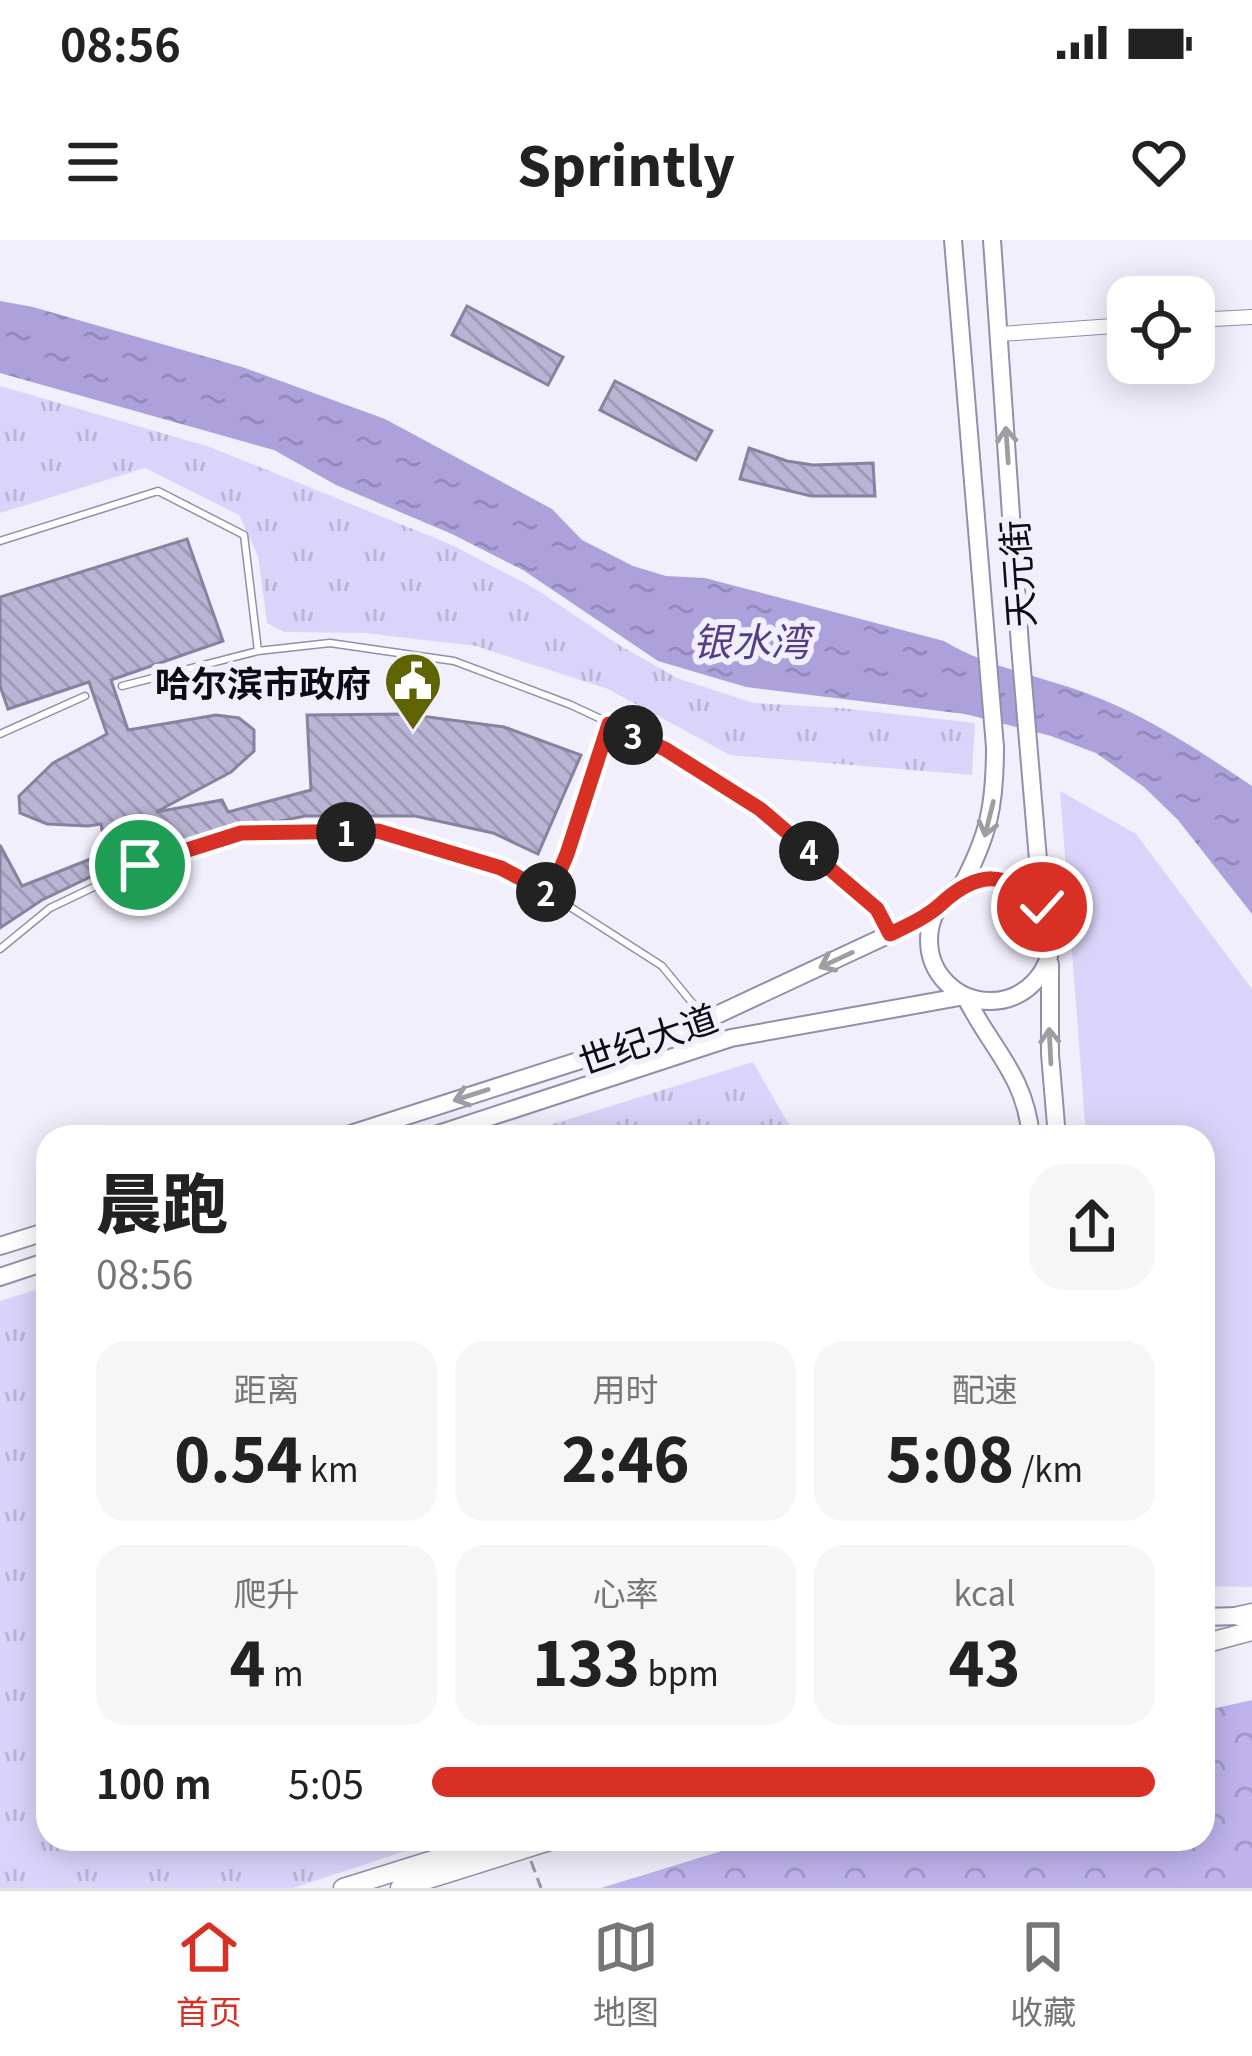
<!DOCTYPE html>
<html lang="zh">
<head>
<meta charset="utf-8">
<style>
  :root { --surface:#fff; --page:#f6f6f6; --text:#222; --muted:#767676; --line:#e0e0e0; --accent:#d93025 }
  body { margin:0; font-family:Georgia,"Noto Sans SC",serif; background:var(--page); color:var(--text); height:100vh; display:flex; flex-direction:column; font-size:45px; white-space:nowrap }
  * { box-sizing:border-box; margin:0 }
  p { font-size:39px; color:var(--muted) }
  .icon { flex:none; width:66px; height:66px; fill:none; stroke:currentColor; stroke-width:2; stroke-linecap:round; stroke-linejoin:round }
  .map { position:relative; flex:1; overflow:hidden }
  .sheet { position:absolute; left:36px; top:885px; width:1179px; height:726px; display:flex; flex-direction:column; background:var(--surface); border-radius:36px; box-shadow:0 6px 30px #0003 }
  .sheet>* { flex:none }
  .fabs { position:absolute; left:1107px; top:36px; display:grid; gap:24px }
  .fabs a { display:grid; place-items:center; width:108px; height:108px; border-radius:24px; background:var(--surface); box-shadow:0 6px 30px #0003; font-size:60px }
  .pin { position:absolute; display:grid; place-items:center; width:102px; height:102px; color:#fff; margin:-51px; border:6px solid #fff; border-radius:50%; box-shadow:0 3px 12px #0007 }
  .km { position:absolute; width:60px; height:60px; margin:-30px; border-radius:50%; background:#222; color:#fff; font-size:33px; line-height:60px; text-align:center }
  .round { display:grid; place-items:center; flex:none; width:126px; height:126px; border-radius:36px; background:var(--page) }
  .overview { display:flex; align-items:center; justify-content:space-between; height:204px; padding:0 60px }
  h1 { font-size:66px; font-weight:800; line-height:90px }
  .stats { display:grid; grid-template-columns:repeat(3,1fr); gap:18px; height:204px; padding:12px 60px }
  .stats div { display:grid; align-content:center; border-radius:30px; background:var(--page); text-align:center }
  .stats b { font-size:60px; font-weight:800 }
  .stats small { font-size:33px; font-weight:400 }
  .stats p { font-size:33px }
  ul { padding:0 60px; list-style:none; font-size:39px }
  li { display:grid; grid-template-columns:192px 144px 1fr; align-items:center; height:90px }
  li i { height:30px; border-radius:15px; background:var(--accent) }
  .status { display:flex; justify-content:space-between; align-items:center; height:84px; padding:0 60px; background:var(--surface); direction:ltr }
  .status svg { height:33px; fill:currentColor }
  header { display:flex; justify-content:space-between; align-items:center; height:156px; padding:0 60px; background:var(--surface); font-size:54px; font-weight:800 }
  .menu { display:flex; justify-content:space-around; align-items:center; height:168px; border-top:3px solid var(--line); background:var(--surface); font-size:33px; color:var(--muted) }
  .menu a { display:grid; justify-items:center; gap:6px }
  .menu .current { color:var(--accent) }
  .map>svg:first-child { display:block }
  .grass { fill:#dad4fa }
  .forest { fill:url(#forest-crowns) }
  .park { fill:url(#park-tufts) }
  .water { fill:url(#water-ripples) }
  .building { fill:url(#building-back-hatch); stroke:#87829f; stroke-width:3 }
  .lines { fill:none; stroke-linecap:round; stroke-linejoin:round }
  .service-casing { stroke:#938eab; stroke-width:9 }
  .tertiary-casing { stroke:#938eab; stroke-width:16 }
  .secondary-casing { stroke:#938eab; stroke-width:20 }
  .primary-casing { stroke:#938eab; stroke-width:21 }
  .path { stroke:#9a98a5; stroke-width:3; stroke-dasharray:12 6; stroke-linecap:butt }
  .service { stroke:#fff; stroke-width:6 }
  .tertiary { stroke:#fff; stroke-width:14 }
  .secondary { stroke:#fff; stroke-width:16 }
  .primary { stroke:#fff; stroke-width:18 }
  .oneway { stroke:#9e9da2 }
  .route-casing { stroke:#fff; stroke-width:24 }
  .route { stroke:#d93025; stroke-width:15 }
  .labels { text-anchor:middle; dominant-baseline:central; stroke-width:12; stroke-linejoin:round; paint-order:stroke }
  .street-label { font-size:36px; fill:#0d0b16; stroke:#f1effc }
  .poi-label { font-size:36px; font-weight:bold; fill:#0d0b16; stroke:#f1effc; text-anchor:end }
  .water-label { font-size:39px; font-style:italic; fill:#523f85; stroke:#f1effc }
</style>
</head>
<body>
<div class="status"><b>08:56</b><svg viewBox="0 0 49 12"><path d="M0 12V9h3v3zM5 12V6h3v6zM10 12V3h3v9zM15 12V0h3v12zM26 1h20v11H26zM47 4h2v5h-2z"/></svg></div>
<header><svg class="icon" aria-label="menu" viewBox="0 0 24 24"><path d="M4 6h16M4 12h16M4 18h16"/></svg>Sprintly<svg class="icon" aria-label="heart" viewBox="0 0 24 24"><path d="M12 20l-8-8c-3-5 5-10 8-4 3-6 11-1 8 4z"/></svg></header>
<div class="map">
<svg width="1252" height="1648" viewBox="0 0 1252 1648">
  <defs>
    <pattern id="forest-crowns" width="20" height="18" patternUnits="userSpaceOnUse" patternTransform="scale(3)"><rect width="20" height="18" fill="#beb3ed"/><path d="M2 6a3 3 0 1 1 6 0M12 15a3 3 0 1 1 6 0" fill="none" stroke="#a299ca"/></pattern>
    <pattern id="park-tufts" width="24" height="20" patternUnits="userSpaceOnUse" patternTransform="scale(3)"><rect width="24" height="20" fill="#dad4fa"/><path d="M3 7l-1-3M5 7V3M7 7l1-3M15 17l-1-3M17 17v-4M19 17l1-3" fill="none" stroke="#bab5d6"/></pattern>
    <pattern id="water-ripples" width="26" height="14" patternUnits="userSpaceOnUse" patternTransform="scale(3)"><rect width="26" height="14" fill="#aca1db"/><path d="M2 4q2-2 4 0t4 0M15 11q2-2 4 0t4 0" fill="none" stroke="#9389bb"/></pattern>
    <pattern id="building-back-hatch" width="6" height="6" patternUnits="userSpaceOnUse" patternTransform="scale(3)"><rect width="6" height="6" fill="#b9b4d3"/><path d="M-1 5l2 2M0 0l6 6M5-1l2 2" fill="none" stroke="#9e99b4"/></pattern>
  </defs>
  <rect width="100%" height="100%" fill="#f1effc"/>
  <path class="grass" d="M1060,551L1136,594L1252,749V1347L1203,1346V897H1086Z"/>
  <path class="forest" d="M1252,1460V1648H601L761,1599H1203V1471Z"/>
  <path class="park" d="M0,146L210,207L452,305L534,348L619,405L677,438L753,463L841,468L975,483L972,535L730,515L608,449L476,406L364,393L284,392L267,383L258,316L239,275L145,228L0,273Z
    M753,822L796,897H510L524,893Z
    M48,1046V1599H442L293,1648H0V1061Z"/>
  <path class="water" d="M0,61L33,67L242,127L385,179L552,269L582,300L633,326L666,336L705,338L944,401C987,427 1040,436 1086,453C1146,475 1200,511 1252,546V674L1178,580L1144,547L1096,513L1051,496L965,474L746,447L658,421L523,330L452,294L336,245L274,210L0,133Z"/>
  <path class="building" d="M467,66L563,117L548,145L452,95Z
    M615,141L712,191L696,220L600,170Z
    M749,208L787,221L813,225L873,223L875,256H811L740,239Z
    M187,299L223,401L111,440L128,490L216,475L239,478L254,490V511L231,532L156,572L222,560L228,572L311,550L307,475L406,474L504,487L581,515L538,614L493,593L415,576H305L261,585L239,586L122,622L42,660L0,688V605L22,646L106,613L101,584L88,586L47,584L20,573L19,556L53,523L107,494L89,442L8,469L0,446V357Z"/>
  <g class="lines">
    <g class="service-casing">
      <path id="service" d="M0,301L158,251L244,295L258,411
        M122,446L258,411L330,403L454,421L571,465L665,509L760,569L877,669L890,693
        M0,494L85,456
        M550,654L567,614L609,483
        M0,709L50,668L140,625L241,593L378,591L501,628L550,654L662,726L703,776"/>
    </g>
    <g class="tertiary-casing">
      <path id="tertiary" d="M1194,80L1252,77
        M1000,94L1128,85"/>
    </g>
    <g class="secondary-casing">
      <path id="secondary" d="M953,0L995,507C995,565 989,595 961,647
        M992,0L1020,406L1042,667
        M929 700a61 61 0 1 1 122 0a61 61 0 1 1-122 0Z
        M1050,724V814L1057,897
        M341,897L706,780L890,694L940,666
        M429,897L731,798L965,756C991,809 1025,834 1031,897
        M0,1006L48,991
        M0,1037L48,1021
        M1203,1377L1238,1376"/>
    </g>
    <g class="primary-casing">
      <path id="primary" d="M1238,1376L1252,1373
        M1203,1404L1252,1391
        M343,1648L500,1599
        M400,1648L556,1599"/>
    </g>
    <path class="path" d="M531,1621L541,1648"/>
    <use href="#service" class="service"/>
    <use href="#tertiary" class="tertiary"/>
    <use href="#secondary" class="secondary"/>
    <use href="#primary" class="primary"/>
  </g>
  <defs><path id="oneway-shaft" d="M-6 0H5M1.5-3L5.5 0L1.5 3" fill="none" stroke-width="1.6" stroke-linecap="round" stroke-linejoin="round" transform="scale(3)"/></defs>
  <g class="oneway">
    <use href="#oneway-shaft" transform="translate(1007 205) rotate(-94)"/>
    <use href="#oneway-shaft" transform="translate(989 579) rotate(104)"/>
    <use href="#oneway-shaft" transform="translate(836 720) rotate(155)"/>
    <use href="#oneway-shaft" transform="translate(1050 806) rotate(-93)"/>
    <use href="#oneway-shaft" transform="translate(471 855) rotate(162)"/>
  </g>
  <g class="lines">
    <g class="route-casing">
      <path id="route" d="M140,625L241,593L378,591L501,628L550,654L567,614L609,484L665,509L760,569L877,669L890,694C907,686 927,677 941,664C977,631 1007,629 1042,667"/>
    </g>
    <use href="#route" class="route"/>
  </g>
  <defs>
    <g id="civic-pin" transform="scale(3)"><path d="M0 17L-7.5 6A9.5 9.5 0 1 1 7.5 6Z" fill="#5f6400" stroke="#f1effc"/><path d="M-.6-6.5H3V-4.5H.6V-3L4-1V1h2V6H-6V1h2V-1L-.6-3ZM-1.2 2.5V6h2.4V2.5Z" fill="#fff"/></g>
  </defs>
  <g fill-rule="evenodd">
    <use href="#civic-pin" x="413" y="441"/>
  </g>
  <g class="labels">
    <g class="street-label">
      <text transform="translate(1015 334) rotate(-94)">天元街</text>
      <text transform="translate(647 797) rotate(-19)">世纪大道</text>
    </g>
    <g class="poi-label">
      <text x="371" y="441">哈尔滨市政府</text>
    </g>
    <g class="water-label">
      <text x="751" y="399">银水湾</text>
    </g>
  </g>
</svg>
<div class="fabs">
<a><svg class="icon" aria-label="locate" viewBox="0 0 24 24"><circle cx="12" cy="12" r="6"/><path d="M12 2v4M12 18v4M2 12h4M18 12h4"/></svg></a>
</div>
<div class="pin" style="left:140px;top:625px;background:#1e9e55"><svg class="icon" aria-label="arrive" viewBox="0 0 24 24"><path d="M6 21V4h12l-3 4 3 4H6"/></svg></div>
<div class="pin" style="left:1042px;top:667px;background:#d93025"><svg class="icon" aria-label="check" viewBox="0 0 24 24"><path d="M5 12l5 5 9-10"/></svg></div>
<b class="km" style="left:346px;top:592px">1</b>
<b class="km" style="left:546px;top:652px">2</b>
<b class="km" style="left:633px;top:495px">3</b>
<b class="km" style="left:809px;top:611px">4</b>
<section class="sheet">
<div class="overview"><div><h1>晨跑</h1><p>08:56</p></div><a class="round"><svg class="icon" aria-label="share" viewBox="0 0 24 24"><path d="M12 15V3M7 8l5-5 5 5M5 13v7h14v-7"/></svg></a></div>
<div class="stats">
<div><p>距离</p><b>0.54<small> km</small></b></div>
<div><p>用时</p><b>2:46</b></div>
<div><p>配速</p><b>5:08<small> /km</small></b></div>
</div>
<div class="stats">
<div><p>爬升</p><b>4<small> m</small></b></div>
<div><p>心率</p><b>133<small> bpm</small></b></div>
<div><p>kcal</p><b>43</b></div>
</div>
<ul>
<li><b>100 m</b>5:05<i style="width:100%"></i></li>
</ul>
</section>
</div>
<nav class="menu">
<a class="current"><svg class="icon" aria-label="home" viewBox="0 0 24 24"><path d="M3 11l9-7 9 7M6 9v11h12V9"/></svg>首页</a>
<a><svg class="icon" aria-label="map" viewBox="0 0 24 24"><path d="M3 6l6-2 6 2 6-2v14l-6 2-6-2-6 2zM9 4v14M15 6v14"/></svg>地图</a>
<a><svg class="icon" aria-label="saved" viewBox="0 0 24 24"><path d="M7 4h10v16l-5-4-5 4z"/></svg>收藏</a>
</nav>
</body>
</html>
